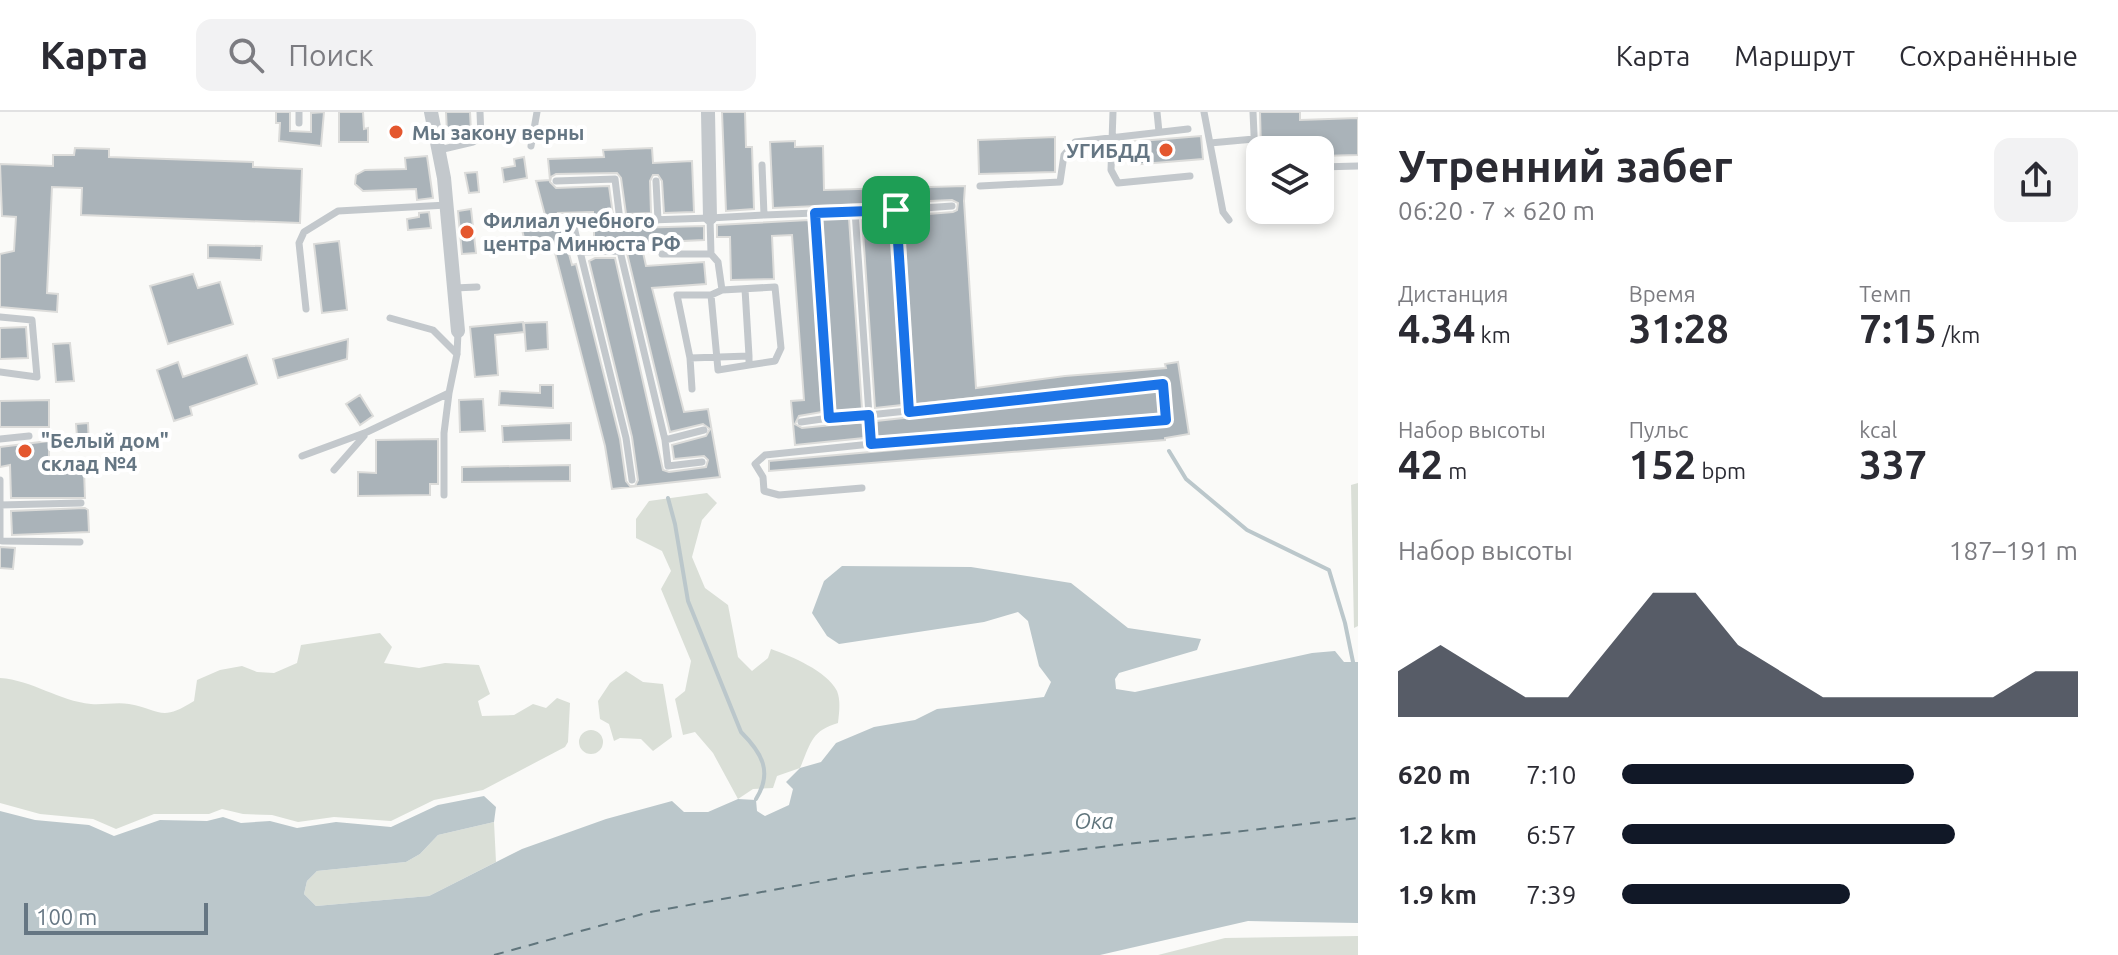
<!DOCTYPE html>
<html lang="ru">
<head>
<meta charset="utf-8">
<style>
  :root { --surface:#fff; --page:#f2f2f3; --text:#2b2b33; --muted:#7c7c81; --line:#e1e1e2; --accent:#111827 }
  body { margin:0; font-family:Ubuntu,sans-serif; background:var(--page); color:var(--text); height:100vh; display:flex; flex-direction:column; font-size:30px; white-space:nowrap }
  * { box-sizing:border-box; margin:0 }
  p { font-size:26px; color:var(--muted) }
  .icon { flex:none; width:44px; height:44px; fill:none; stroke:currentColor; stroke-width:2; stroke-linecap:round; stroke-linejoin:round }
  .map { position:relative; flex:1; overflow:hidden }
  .side { display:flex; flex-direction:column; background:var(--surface); width:760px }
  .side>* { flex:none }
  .buttons { position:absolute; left:1246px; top:24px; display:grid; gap:16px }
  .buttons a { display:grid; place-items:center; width:88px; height:88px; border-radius:16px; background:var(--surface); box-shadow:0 4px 12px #0003; font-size:40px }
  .scale { position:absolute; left:24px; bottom:20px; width:184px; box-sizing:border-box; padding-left:8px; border:4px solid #657683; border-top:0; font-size:22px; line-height:28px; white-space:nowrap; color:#657683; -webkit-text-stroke:6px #fff; paint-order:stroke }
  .pin { position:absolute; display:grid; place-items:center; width:68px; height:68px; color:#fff; margin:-34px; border-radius:16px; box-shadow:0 4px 12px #0006 }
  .round { display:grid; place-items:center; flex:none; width:84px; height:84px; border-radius:16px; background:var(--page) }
  .overview { display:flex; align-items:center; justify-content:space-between; height:136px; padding:0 40px }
  h1 { font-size:44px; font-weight:600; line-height:60px }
  .metrics { display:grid; grid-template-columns:repeat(3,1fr); gap:12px; height:136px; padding:8px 40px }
  .metrics div { display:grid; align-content:center }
  .metrics b { font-size:40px; font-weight:600 }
  .metrics small { font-size:22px; font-weight:400 }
  .metrics p { font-size:22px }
  .chart { height:224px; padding:16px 40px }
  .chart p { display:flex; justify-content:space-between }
  .chart svg { width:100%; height:144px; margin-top:8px; fill:var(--accent); opacity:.7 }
  ul { padding:0 40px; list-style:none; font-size:26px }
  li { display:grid; grid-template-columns:128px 96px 1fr; align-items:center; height:60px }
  li i { height:20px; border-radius:10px; background:var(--accent) }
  header { display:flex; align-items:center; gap:48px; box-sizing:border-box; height:112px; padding:0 40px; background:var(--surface); border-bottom:2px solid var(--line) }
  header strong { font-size:38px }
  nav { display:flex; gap:44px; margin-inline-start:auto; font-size:28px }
  .search { width:560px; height:72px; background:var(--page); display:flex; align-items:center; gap:20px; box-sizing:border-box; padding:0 28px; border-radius:16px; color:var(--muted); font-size:30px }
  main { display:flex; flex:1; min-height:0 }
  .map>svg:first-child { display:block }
  .green { fill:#dadfd7 }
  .water { fill:#bbc7cb }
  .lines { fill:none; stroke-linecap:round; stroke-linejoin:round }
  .stream { stroke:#bbc7cb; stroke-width:4 }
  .ferry { stroke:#60757c; stroke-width:2; stroke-dasharray:10 8; stroke-linecap:butt }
  .building { fill:#aab3b9; stroke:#dcdcda; stroke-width:2 }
  .lane { stroke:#c3c8cc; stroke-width:7 }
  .street { stroke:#c3c8cc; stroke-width:14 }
  .route-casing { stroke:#fff; stroke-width:16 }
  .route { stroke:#1a73e8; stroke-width:10 }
  .poi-dot { fill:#e4572e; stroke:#fff; stroke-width:3 }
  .labels { text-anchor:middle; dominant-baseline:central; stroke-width:8; stroke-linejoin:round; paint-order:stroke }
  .poi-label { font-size:20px; font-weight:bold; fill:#657683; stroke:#fff; text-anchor:start }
  .water-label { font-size:22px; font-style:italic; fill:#60757c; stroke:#fff }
</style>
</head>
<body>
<header>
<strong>Карта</strong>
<div class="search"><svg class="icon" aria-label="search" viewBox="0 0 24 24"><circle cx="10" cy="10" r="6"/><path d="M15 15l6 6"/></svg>Поиск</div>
<nav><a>Карта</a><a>Маршрут</a><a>Сохранённые</a></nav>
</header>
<main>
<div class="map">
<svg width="1358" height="843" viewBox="0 0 1358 843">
  <rect width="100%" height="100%" fill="#fafaf8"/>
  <path class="green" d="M1358,371V514L1354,516L1351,373Z
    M707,381L717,391L702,408L692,445L705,476L728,493L738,545L752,559L768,546L771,537C791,544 827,559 837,579C841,589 839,601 838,611C811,619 811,631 800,656L777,664L773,676L753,677L738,687L713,641L695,620L683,623L675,587L685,579L691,549L661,477L671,459L662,439L636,426V407L649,389Z
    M380,521L392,535L384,551L419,556L445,551L479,553L490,582L478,589L482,604L514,603L533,592L546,596L557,586L570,591L568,630L565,635L483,678L434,688L391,709L334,705L298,710L272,703L243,702L222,697L209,702H154L116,717L93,707L40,702L0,691V566C32,568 59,589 91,592C103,593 117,590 129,592C161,598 161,610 194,589L197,568L220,558L242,554L257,560L274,561L297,551L301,533Z
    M626,559L643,570L663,572L672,625L653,639L641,627L620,626L614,629L609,612L600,607L598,589L610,571Z
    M579 630a12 12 0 1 1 24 0a12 12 0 1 1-24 0Z
    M494,710L496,750L429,784L316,794L304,782L307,769L317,759L406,750L420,742L438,723Z
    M1358,824V843H1158L1225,826Z"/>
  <path class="water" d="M842,454L971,455L1071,471L1128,516L1201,527L1197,538L1119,561L1115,567L1116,577L1135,580L1312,541L1335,539L1344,550H1358V811L1248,809L1100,843H0V699L35,708L89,713L114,724L160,708L207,709L223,705L241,711L270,709L297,716L336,710L391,715L438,693L484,684L496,695L494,710L438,723L420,742L406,750L317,759L307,769L304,782L316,794L429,784L522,737L606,707L672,689L684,700H708L738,687L756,688L757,699L765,704L789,693L793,677L786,670L800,656L821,650L836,631L874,615L915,608L937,597L1044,585L1051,570L1039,554L1028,509L1018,500L984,510L839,532L827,524L812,501L824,469Z"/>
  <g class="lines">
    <path class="stream" d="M1169,339L1186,367L1247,418L1329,458L1345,511L1353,550
      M668,386L675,412L688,489L741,620C762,641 773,660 756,687"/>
    <path class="ferry" d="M494,843L650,800L862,762L1358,706"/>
  </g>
  <path class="building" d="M276,0H290V19L311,20V1L324,0L321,34L279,29L280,11H276Z
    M339,0H363L364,17L368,16V30H339Z
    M446,0H470L471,20L447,21Z
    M722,0H745L746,35H752L754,97L726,99Z
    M1260,0H1300V8L1358,6V43L1320,44V38H1261Z
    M1201,24L1203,47L1130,53L1128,30Z
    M1055,25V60L979,62L978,28Z
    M795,29V35L823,34L824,78L965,74L964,89L976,276L1065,264L1166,256L1165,252L1178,250L1189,322L1165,326V328L769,359V349L1167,314L1172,308L1169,271L1163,266L915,292L903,104L953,100L957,98L958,91L952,88L773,96L770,30Z
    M75,36L109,37V45L253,50V55L302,57L300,111L81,103L82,76L52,75L47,181L58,182L57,200L0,195V142L14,139L16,105L2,104L0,52L53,54V43H74Z
    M652,36L653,51L692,49L694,100L664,101L662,69L658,63H653L650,69L651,101L626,102L621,66L617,61L556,62L551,65L550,70L556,76L609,74L613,103L593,104V100L558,101L572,153L576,152L620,327L626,369L630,374H635L638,368L632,325L589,149L595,146H615L663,358L669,360L706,355L708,348L704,344L674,347L672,333L706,324L710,317L703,312L670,320L626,137L621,133H594V117L704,114V128L641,131L646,154L704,150L706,172L652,176L684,300L708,297L720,365L612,377L605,334L553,133L527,139L520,109L545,103L536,69L550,68L548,47L604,45L603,38Z
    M427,44L433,86L417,88L416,77L363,79L355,72L356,63L365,58L406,57L405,46Z
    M524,45L527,66L504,70L502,56L515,54L514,47Z
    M477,60L479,80L469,81L465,61Z
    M471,97L476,141L462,142L458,99Z
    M429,100L431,116L408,118L407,107L419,105V101Z
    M862,105H890L902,293L875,296Z
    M849,106L862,297L835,299L822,107Z
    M809,108L822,300L799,304L795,312L802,316L863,310L864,326L795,333L791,289L804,288L792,123L772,124L774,167L731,168L730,125H717V113Z
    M339,129L347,198L322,201L314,132Z
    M208,133L262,134L261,148L208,146Z
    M193,162L198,176L220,170L233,212L168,232L150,174Z
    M523,210L524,220L495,223L498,263L475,265L470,215Z
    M547,210L548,237L526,239L524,211Z
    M26,215L28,246L0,247V216Z
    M348,227L347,247L278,266L273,247Z
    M70,231L74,269L56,270L53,232Z
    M247,243L257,272L190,295L192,303L174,309L157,258L178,250L183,265Z
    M540,273H553V296L499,293L500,279L540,281Z
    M1157,279L1159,302L877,325L876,309Z
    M360,283L373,304L360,313L346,292Z
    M483,287L485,319L460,320L459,288Z
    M49,288V315H0V289Z
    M88,311L89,335L71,336L70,326L77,325L76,312Z
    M571,311V328L503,330L502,314Z
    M438,327V372H430V383L358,384V360L376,361V328Z
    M49,329V359L84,358L85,386H11L10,353L0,355V335Z
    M570,353V369L462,370V355Z
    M85,396L88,398L89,420L12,423L11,399Z
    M0,435L15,436L13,457L0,456Z"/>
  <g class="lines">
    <path class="lane" d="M299,0V11
      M1113,0L1111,58L1118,71L1190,64
      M1157,0L1159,20
      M1204,0L1223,100L1229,108
      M1253,0L1255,44L1260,56
      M1210,31L1254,27
      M531,34L537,0
      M439,38L473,30L481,25L480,0
      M1320,55L1358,54
      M556,69L615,67L620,109L573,111L626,326L632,368
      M656,69L658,108
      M980,74L1060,70L1064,43L1075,30L1188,17
      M896,98L952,94
      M855,99L896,98L909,300
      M815,101L855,99L869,303L1163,272L1166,308L871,332
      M764,103L815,101L829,306L801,310
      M710,106L764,103L762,53
      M620,109L710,106L711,142H662
      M580,140L620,139L665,328
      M454,176L477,175
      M745,177L749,244
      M722,178L775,175L781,236L775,249L749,253
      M306,197L299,131L304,120L338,99L447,93
      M0,205L32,208L37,265L0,260
      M390,206L433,218L457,242
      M690,246L749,244V253L718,258L711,183
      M692,277L690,246L677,183H711L722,178L718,150L711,142
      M829,306L869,303L871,332L765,343L755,352L763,365L764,379L779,383L862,376
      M0,327L29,324
      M302,344L367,320L449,281L457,242L458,220
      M702,350L668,354L665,328L704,318
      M334,358L364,324
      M0,368V428
      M444,383V321L449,281
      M0,393L81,391
      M2,429L80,430"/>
    <path class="street" d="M431,0L444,66L458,219
      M708,0L710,106"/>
  </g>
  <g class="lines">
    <g class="route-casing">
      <path id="route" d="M896,98L909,300L1163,272L1166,308L871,332L869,303L829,306L815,101Z"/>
    </g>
    <use href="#route" class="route"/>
  </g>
  <g class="poi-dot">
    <circle cx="396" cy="20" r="8"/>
    <circle cx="1166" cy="38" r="8"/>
    <circle cx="467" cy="120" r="8"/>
    <circle cx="25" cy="339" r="8"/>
  </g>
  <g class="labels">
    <g class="poi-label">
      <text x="412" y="20">Мы закону верны</text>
      <text x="1150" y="38" text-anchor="end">УГИБДД</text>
      <text x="483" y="108">Филиал учебного<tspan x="483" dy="23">центра Минюста РФ</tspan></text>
      <text x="41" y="328">"Белый дом"<tspan x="41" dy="23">склад №4</tspan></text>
    </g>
    <g class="water-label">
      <text x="1094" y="708">Ока</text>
    </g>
  </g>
</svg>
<div class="buttons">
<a><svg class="icon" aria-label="layers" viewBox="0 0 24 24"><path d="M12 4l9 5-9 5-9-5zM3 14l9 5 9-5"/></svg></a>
</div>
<div class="scale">100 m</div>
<div class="pin" style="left:896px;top:98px;background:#1e9e55"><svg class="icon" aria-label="arrive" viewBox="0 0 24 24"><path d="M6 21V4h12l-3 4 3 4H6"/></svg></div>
</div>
<section class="side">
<div class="overview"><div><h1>Утренний забег</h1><p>06:20 · 7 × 620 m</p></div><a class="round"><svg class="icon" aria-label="share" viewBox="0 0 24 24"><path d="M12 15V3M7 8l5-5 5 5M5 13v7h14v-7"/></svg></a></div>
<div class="metrics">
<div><p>Дистанция</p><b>4.34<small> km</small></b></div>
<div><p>Время</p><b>31:28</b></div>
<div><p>Темп</p><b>7:15<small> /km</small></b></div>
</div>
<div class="metrics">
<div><p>Набор высоты</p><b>42<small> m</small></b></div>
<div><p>Пульс</p><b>152<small> bpm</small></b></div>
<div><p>kcal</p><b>337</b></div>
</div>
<div class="chart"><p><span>Набор высоты</span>187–191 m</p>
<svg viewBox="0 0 160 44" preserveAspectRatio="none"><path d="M0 44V30L10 22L20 30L30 38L40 38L50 22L60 6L70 6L80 22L90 30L100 38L110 38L120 38L130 38L140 38L150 30L160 30V44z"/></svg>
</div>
<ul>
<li><b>620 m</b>7:10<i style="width:64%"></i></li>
<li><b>1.2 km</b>6:57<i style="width:73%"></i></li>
<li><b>1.9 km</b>7:39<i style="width:50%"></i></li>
</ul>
</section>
</main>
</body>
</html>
